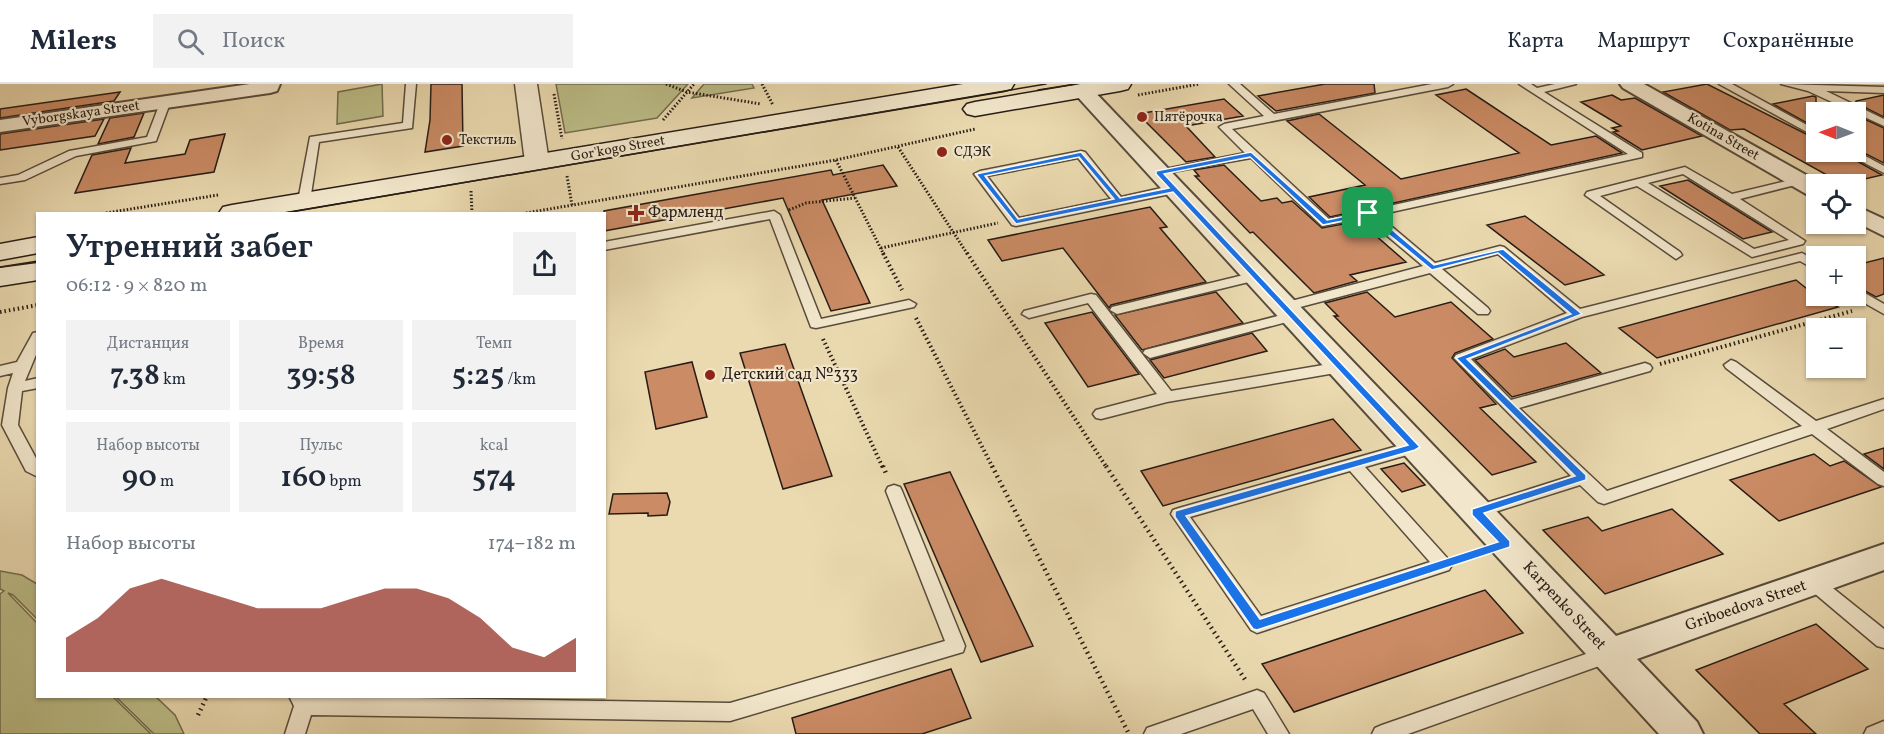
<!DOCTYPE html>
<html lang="ru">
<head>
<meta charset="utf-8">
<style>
  :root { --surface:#fff; --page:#f2f2f3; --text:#1f2937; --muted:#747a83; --line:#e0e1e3; --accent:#8f2418 }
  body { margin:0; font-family:Vollkorn,serif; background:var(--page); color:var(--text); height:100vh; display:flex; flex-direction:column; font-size:22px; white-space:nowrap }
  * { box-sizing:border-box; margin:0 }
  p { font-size:20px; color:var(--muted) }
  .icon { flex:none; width:33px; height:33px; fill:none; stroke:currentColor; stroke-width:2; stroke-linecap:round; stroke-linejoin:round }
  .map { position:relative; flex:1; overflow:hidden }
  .side { position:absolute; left:36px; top:128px; width:570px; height:486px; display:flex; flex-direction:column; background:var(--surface); border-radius:0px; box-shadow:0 2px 4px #0004 }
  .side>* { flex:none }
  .needle { width:39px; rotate:271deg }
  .controls { position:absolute; left:1806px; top:18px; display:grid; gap:12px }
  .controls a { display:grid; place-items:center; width:60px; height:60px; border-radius:0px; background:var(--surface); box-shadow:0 2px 4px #0004; font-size:30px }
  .pin { position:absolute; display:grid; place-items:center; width:51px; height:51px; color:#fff; margin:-26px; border-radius:12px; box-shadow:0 3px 9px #0006 }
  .round { display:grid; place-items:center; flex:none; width:63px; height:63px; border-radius:0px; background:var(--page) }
  .headline { display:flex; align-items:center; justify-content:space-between; height:102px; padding:0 30px }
  h1 { font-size:33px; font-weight:600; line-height:45px }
  .metrics { display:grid; grid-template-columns:repeat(3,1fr); gap:9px; height:102px; padding:6px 30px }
  .metrics div { display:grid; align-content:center; border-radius:0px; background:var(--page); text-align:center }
  .metrics b { font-size:30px; font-weight:600 }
  .metrics small { font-size:16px; font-weight:400 }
  .metrics p { font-size:16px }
  .chart { height:168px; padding:12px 30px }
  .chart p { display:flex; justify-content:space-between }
  .chart svg { width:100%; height:108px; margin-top:6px; fill:var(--accent); opacity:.7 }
  header { display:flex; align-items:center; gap:36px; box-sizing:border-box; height:84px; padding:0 30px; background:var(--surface); border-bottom:2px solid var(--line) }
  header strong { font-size:28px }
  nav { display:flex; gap:33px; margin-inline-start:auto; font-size:21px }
  .search { width:420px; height:54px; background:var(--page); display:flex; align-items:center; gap:15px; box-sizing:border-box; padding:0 21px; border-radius:0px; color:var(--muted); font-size:22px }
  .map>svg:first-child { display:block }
  .green { fill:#bcbe88; stroke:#726d4e; stroke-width:1.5 }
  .building { fill:#ca8b65; stroke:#271c15; stroke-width:1.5 }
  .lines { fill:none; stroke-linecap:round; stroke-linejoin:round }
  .service-casing { stroke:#584c3c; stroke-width:3 }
  .minor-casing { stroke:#584c3c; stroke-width:4 }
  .tertiary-casing { stroke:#584c3c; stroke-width:3 }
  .secondary-casing { stroke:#271c15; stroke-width:3 }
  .path-far2 { stroke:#271c15; stroke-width:3; stroke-dasharray:1.5 2; stroke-linecap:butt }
  .path-far1 { stroke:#271c15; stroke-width:4; stroke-dasharray:1.5 3; stroke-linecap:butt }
  .path { stroke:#271c15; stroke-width:4.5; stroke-dasharray:1.5 4; stroke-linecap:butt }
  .service { fill:#f2e7cc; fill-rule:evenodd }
  .minor { fill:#f2e7cc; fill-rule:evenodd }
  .tertiary { fill:#f2e7cc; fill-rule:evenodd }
  .secondary { fill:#f2e7cc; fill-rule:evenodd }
  .tram { stroke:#271c15; stroke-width:1.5 }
  .route { fill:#1a73e8; stroke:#fff; stroke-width:1.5; fill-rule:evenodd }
  .poi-dot { fill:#8f2418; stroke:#f2e7cc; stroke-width:2 }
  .labels { text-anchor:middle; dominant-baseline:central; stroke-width:4.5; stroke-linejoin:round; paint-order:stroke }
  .far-street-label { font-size:14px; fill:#271c15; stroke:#f2e7cc }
  .far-poi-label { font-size:14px; fill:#271c15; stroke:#f2e7cc; text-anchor:start }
  .poi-label { font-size:16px; fill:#271c15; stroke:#f2e7cc; text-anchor:start }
  .street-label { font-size:16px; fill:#271c15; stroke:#f2e7cc }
</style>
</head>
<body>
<header>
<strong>Milers</strong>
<div class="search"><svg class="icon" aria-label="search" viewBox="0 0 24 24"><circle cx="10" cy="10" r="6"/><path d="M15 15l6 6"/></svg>Поиск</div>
<nav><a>Карта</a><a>Маршрут</a><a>Сохранённые</a></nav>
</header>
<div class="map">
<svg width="1884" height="650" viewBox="0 0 1884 650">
  <rect width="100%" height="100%" fill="#ebdab0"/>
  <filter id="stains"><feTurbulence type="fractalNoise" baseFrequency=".00333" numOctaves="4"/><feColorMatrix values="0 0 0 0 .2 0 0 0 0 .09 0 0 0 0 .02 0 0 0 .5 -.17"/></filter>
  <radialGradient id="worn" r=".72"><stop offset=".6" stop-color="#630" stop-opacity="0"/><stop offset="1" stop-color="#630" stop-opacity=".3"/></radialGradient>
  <path class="green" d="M382,0L383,32L337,40L338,8Z
    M556,0H688L657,34L565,49Z
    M704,0H752L754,4L692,14Z
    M0,487L22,491L37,500V535L13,511L8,509L37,539L38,612H112L151,650H0V510L4,507L0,505Z
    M115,612H155L175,631L184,650H154Z"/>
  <path class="building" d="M431,0H462L463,62L425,68L430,36Z
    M1325,0H1374L1375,9L1276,27L1258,12Z
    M1707,0L1816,55V68H1841L1882,91L1843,100L1744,45L1730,46L1663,8Z
    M1466,5L1551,61L1596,52L1622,69L1330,133L1309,113L1365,101L1287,37L1319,30L1401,95L1519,69L1436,11Z
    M120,8L114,17L0,34V25Z
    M1612,11L1621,16L1635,14L1702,52L1642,66L1613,48L1618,47L1612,44L1621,42L1581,18Z
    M1884,11V33L1856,19V17Z
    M1813,12L1816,13V44L1773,20Z
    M1224,15L1243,32L1186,42L1215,73L1186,78L1138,30Z
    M144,29L134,53L98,60L110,34Z
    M1856,31L1884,44V79L1856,65Z
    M104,35L95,52L0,66V50Z
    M225,50L214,88L75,109L92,71L131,64L125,79L185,70L190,56Z
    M883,81L897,102L822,116L870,219L831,227L783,114L604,147V127L831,86L833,91Z
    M1224,81L1261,117L1277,114L1282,119L1292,117L1322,144L1359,137L1406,178L1350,191L1357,197L1314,209L1253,148L1250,149L1195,92H1199L1194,86Z
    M1688,96L1772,148L1743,155L1660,102Z
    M1150,123L1167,143L1160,144L1206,198L1111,221L1109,224L1063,164L1002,177L988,156Z
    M1525,132L1604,191L1565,201L1487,141Z
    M1884,174V210L1876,213L1856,202V181Z
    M1796,196L1816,212L1838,223L1657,274L1619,244Z
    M1216,208L1243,239L1142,266L1115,231Z
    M1367,208L1395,233L1451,218L1493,255L1455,269L1452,274L1496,320L1480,324L1536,378L1492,391L1334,232H1338L1325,219Z
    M1092,228L1139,290L1088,303L1045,239Z
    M1252,249L1267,267L1164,294L1150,276Z
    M1566,259L1601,289L1512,313L1475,276L1505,265L1514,273Z
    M785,260L832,392L783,405L740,269Z
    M692,278L707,333L656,345L645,288Z
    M1333,335L1361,366L1163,422L1141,387Z
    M1884,364V385L1864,370Z
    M1814,370L1830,382L1844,377L1881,403L1779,437L1730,396Z
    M1404,379L1425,401L1402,408L1381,385Z
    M950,388L1033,562L981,578L904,400Z
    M667,409L670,418L667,431L648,432V429L609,430L613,410Z
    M1672,425L1723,470L1605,510L1543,446L1588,433L1602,447Z
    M1485,506L1523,549L1294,628L1262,580Z
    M1816,540L1868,585L1784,620L1816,650H1760L1696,586Z
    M951,585L971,634L922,650H796L792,634Z"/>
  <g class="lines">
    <g class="service-casing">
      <path id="service" d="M406,0H416L412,44L319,58L310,117L304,121L300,120L298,117L310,53L403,39Z
        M1229,0H1240L1274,30L1432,0H1453L1448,3L1232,45L1329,135L1628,70L1519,0H1531L1537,4L1555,0H1576L1544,8L1642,69V73L1378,131L1435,179L1500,162L1504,163L1580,225L1802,169L1816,177V186L1800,177L1582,233L1471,275L1511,316L1645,279L1650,281L1652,284L1650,287L1519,324L1607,407L1802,342L1726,284L1724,281L1731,276L1736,278L1816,337L1884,315V325L1827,345L1884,388V402L1878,400L1812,350L1604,420L1598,418L1580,401L1476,434L1470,432L1468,428L1470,424L1571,392L1454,274L1456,271L1567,229L1498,170L1442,185L1488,224L1490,227L1488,230H1478L1430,189L1285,227L1280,226L1278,223L1280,220L1423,182L1366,134L1322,142L1251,74L1155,91V87L1245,69L1219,43L1224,40L1264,32Z
        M1719,0H1732L1816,46V53Z
        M1781,0L1884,3V9L1826,7L1884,35V42L1808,7Z
        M165,16L170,19L156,57L76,72L25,96L0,100V94L18,91L69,67L147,53L160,19Z
        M1081,67L1085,68L1121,113L1175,101L1181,105L1175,109L1016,142L1012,141L974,90L980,87ZM1078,74L1111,115L1019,134L987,92Z
        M1856,67L1884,82V89L1843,68Z
        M1685,83L1732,110L1799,94L1803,95V99L1740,115L1805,157L1803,160L1752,173L1637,102L1600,112L1680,168L1682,171L1676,175L1585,111L1587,108ZM1683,90L1789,156L1754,165L1648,99Z
        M774,127L780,131L821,235L909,216L916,220L914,223L816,244L811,243L770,135L604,166V158Z
        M1256,188L1263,192L1261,195L1117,230L1110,226L1112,223Z
        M1856,204L1884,220V230L1852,212H1856Z
        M1091,210L1096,211L1171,307L1341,278L1348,283L1341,288L1167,318L1101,335L1096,334L1093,330L1096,326L1157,310L1088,219L1029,234L1022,230L1024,227Z
        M1293,228L1298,229L1300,232L1298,235L1150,274L1143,269L1145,266Z
        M38,248V266L25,297L38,294V304L22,307L18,341L38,378V393L26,387L2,341L8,304L13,289L0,292V282L17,278L33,249Z
        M1415,357L1421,359L1423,363L1421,367L1365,383L1449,476L1452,481L1449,486L1257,549L1251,546L1171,430L1173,426L1179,424ZM1350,387L1430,478L1261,532L1190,433Z
        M894,401L900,403L902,407L965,562L963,568L730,637L311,631L305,650H285L294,622L289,612L730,619L945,557L886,407L888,403Z
        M1813,491L1819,493L1884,545V564L1877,562L1807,503L1804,498L1807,493Z
        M1609,562L1616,564L1618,570L1616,576L1408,650H1372L1375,644L1382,641Z
        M1257,606L1264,609L1289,650H1268L1253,625L1181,650H1144L1147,644Z
        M1884,637V650H1864L1867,644Z"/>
    </g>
    <g class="minor-casing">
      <path id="minor" d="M250,0H280L277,7L270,9L0,48V36Z
        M1082,0L1089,2L1616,552L1884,460V486L1637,575L1697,638L1703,650H1659L1075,10L1072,6L1075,2Z
        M1620,0H1644L1822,100H1816V113L1808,111L1623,4Z
        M1856,122L1884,135V152L1856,138Z"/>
    </g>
    <g class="tertiary-casing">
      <path id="tertiary" d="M515,0H537L549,78L546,83L537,85L528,83L525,78Z"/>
    </g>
    <g class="secondary-casing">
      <path id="secondary" d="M963,0H1014L1011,5L1003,7L279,129H219L223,123L232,121Z
        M1081,0H1131L1128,5L1120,7L975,32L967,30L963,25L967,20L975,18Z
        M38,153V169L0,176V160Z
        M38,179V196L0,202V184Z"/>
    </g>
    <path class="path-far2" d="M666,0L687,8L761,20
      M762,0L773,21
      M554,10L562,55
      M1138,11L1199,0
      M663,36L694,0
      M898,63L968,171
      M836,76L884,171
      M567,92L572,121
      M471,107L472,129
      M789,126L806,119L855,114
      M106,129L218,111
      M526,129L836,76L975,45
      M881,164L998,139"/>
    <path class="path-far1" d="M883,169L902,206
      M967,169L1107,384
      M0,228L38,221
      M916,234L993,384
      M823,255L883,384
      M1660,280L1852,227"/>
    <path class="path" d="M883,382L887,392
      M992,382L1129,650
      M1106,382L1246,597
      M1460,475L1479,469
      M198,631L207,612"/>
    <use href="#service" class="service"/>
    <use href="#minor" class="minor"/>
    <use href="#tertiary" class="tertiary"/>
    <use href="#secondary" class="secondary"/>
    <path class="tram" d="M1038,6L1076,0
      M285,129L1046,0
      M0,183L38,177"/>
  </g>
  <path class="route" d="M1081,68L1120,114L1169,104L1156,90V87L1251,68L1327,136L1370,127L1434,181L1503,165L1582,230L1467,275L1586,391V396L1484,429L1510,457V463L1257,546L1253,545L1175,433V427L1408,361L1173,108L1016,140L976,90ZM1079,73L1114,115L1018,135L985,92ZM1250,73L1323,141L1366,132L1432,186L1498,169L1571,230L1456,274L1575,392L1472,425V431L1498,458L1260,535L1186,432L1415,366L1420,363L1164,90Z"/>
  <g class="poi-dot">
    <circle cx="1142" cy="33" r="6"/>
    <circle cx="447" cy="56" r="6"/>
    <circle cx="942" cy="68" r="6"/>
    <path d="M633 120h6v6h6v6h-6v6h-6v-6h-6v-6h6z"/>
    <circle cx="710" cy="291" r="6"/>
  </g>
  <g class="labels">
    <g class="far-street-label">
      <text transform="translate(81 30) rotate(-8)">Vyborgskaya Street</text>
      <text transform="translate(1723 53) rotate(30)">Kotina Street</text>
      <text transform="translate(618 65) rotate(-10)">Gor'kogo Street</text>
    </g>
    <g class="far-poi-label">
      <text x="1154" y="33">Пятёрочка</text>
      <text x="459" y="56">Текстиль</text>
      <text x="954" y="68">СДЭК</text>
    </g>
    <g class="poi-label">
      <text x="648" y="129">Фармленд</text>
      <text x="722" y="291">Детский сад №333</text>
    </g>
    <g class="street-label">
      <text transform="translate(1564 522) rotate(47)">Karpenko Street</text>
      <text transform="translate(1746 522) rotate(-19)">Griboedova Street</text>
    </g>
  </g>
  <rect width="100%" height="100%" filter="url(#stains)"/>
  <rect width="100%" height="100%" fill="url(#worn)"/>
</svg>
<div class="controls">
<a><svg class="needle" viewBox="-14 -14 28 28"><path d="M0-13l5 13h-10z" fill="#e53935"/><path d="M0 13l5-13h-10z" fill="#747a83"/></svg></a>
<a><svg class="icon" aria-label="locate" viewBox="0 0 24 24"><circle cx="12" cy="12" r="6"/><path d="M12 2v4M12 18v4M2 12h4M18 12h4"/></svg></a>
<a>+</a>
<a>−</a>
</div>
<div class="pin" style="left:1368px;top:129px;background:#1e9e55"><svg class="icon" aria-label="arrive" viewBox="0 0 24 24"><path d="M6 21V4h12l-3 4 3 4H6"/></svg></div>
<section class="side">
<div class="headline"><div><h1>Утренний забег</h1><p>06:12 · 9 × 820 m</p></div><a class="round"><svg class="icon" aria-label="share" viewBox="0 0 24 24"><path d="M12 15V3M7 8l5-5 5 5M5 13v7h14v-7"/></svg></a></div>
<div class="metrics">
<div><p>Дистанция</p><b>7.38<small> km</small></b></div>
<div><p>Время</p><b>39:58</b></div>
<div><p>Темп</p><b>5:25<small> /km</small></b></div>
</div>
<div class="metrics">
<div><p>Набор высоты</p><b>90<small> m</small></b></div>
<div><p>Пульс</p><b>160<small> bpm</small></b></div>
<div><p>kcal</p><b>574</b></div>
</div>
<div class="chart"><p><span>Набор высоты</span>174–182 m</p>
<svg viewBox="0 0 160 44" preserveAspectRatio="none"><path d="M0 44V30L10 22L20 10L30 6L40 10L50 14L60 18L70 18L80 18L90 14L100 10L110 10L120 14L130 22L140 34L150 38L160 30V44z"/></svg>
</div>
</section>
</div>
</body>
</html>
